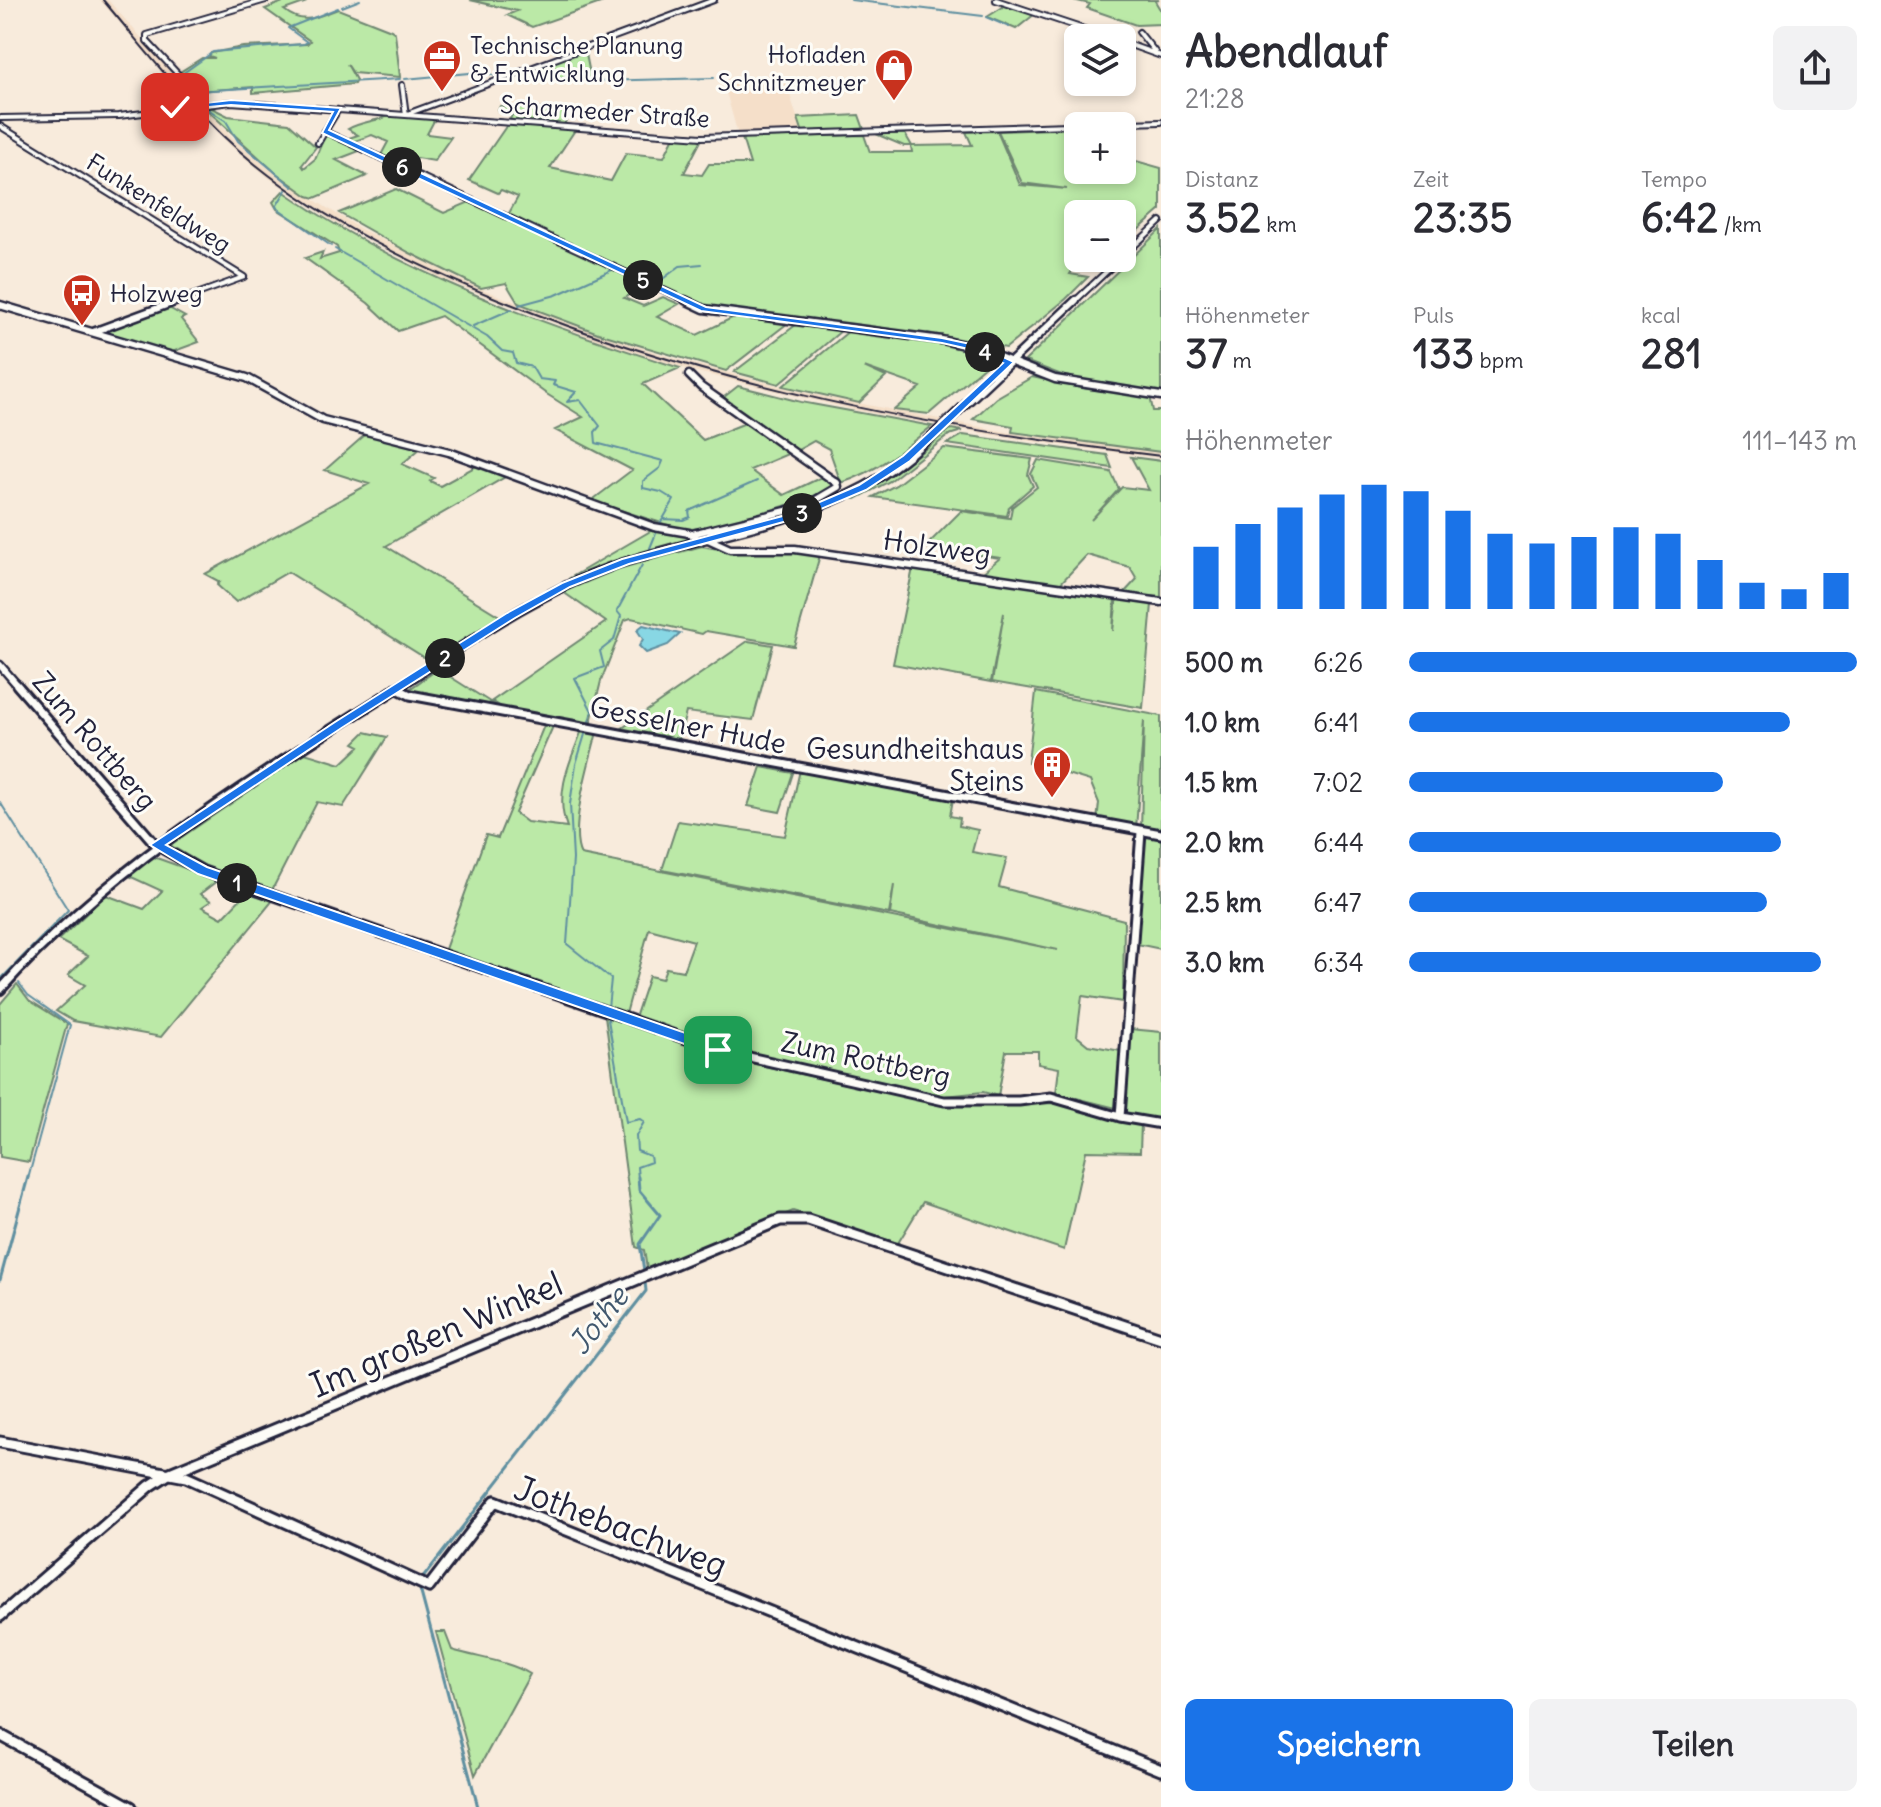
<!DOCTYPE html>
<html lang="de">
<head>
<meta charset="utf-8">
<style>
  :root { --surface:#fff; --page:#f2f2f3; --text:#2b2b33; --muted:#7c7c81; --accent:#1a73e8 }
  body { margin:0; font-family:Delius,sans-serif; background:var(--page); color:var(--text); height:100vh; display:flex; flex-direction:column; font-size:30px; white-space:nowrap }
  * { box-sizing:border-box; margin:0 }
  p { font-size:26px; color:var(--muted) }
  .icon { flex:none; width:44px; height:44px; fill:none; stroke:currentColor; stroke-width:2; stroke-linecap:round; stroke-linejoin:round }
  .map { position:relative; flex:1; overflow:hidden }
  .side { display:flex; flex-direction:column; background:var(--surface); width:720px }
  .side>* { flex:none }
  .fabs { position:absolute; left:1064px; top:24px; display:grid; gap:16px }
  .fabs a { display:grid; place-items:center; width:72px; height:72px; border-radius:12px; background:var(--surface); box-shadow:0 4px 12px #0003; font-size:40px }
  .pin { position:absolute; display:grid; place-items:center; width:68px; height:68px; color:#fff; margin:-34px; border-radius:16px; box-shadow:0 4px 12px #0006 }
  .km { position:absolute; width:40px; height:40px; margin:-20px; border-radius:50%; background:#222; color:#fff; font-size:22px; line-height:40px; text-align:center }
  .round { display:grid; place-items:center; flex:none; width:84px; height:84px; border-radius:12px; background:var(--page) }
  .headline { display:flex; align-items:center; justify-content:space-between; height:136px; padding:0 24px }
  h1 { font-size:44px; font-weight:700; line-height:60px }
  .metrics { display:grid; grid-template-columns:repeat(3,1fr); gap:12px; height:136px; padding:8px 24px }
  .metrics div { display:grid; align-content:center }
  .metrics b { font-size:40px; font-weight:700 }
  .metrics small { font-size:22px; font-weight:400 }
  .metrics p { font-size:22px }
  .chart { height:224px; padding:16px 24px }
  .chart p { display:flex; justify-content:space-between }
  .chart svg { width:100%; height:144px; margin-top:8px; stroke:var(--accent); stroke-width:6 }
  .button { display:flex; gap:16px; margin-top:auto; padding:16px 24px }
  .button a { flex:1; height:92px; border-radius:12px; background:var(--accent); color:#fff; font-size:32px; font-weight:700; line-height:92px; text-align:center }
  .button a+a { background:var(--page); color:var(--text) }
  ul { padding:0 24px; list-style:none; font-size:26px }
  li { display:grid; grid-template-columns:128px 96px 1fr; align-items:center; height:60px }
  li i { height:20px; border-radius:10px; background:var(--accent) }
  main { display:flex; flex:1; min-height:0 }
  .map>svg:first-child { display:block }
  .built { fill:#f5dfc9 }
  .green { fill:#bbe9a7; stroke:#6e8671; stroke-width:2 }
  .water { fill:#88d7e4; stroke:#5f8fa0; stroke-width:2 }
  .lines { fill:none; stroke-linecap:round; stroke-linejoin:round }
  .stream-far1 { stroke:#5f8fa0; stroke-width:2 }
  .stream { stroke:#5f8fa0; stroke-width:3 }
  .minor-far3-casing { stroke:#22223b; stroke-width:8 }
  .minor-far2-casing { stroke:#22223b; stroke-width:11 }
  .minor-far1-casing { stroke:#22223b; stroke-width:13 }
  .minor-casing { stroke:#22223b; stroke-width:15 }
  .minor-far3 { stroke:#fdfcf7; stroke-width:4 }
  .minor-far2 { stroke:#fdfcf7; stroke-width:6 }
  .minor-far1 { stroke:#fdfcf7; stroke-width:7 }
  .minor { stroke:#fdfcf7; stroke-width:9 }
  .rail { stroke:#22223b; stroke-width:2 }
  .minor-bridge-casing { stroke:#22223b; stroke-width:11; stroke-linecap:butt }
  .minor-bridge { stroke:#fdfcf7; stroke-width:6 }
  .route { fill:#1a73e8; stroke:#fff; stroke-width:2 }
  .labels { text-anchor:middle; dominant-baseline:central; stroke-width:6; stroke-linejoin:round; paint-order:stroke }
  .far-poi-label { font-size:24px; fill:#22223b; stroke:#fdfcf7; text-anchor:start }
  .far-street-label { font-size:24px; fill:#22223b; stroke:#fdfcf7 }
  .street-label { font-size:28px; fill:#22223b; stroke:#fdfcf7 }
  .poi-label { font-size:28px; fill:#22223b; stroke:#fdfcf7; text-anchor:end }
  .water-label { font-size:30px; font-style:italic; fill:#41586e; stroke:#fdfcf7 }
  .near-street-label { font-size:34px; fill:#22223b; stroke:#fdfcf7 }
</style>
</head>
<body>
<main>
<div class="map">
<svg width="1161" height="1807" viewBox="0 0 1161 1807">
  <rect width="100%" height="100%" fill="#f8ebdc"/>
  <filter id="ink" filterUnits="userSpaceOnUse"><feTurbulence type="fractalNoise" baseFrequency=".0125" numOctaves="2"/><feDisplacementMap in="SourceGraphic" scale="16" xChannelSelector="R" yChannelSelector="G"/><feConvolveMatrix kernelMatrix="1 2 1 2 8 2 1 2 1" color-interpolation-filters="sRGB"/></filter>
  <g filter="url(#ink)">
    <path class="built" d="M100,0H108L198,102L190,103Z
      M785,79L802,133L738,135L723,81Z
      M202,106L237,142L287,183L361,229L467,283L576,326L679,360L811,394L1012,433L1161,452V458L1015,439L855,410L693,371L598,340L440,278L334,222L268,177L232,147L192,107Z"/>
    <path class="green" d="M288,0L304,3L284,10C304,26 316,17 338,9L391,30L395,33L400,77L353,73L347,64L356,80L354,84L253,93V87L198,91L180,72L202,58H215L209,56L211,53L243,47L307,44L310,41L265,9Z
      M470,0H609L532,27L507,15L517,11Z
      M1073,0H1159L1155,1L1161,11V24L1136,25L1087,8L1090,4Z
      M1006,5L1035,14L1016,29L987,17Z
      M585,49L591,79L510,77Z
      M500,106L570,111L564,125L509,121L513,113L498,111Z
      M210,107L228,116L289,123L316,147L302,165L304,168L315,159L326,133L362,150L336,160L367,176L315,198L308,196L276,173L206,109Z
      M859,115L865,132L803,133L798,118Z
      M389,116L435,119L427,134L451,137L434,161L411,157L404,165L381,155L388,142L372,135L352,142L346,139L358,135L348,129C360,122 376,121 389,116Z
      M507,125L575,130L550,168L611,181L626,153L664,157L674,137L702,139L684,173L702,175L709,164H750L742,138L864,135L870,152H912L911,146H904L876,134H905L912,146L972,145L966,132L997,131L1020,185L1067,189L1022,183L998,131L1078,128V170H1122V157L1161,168V210L1122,244V214H1078V258H1107L1100,264L1079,260L1070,274L1088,277L1066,299L1006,348L928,333L924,336L717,311L508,215L518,197L501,190L498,193L469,180Z
      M396,189L444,213L472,201L648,284L624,298L643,306L663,297L679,304L657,317L697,335L734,317L788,323L726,371L598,333L518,303L506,283L481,288L410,253L339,213Z
      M283,191C404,275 541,324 680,368L643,384L703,440L748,422L790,453L750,470L784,495L824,476L834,483L833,490L730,524L684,530L591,501L632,470L555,430L583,417L545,393L441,316L398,331L368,303L305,258L323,252L320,259L339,253L337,247L277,209L273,202Z
      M1161,229V394L1080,382L1025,361Z
      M167,307L185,317L181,319L199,342L172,352L100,331Z
      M797,324L842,330L779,384L734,372Z
      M850,330C896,336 942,340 986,356V365L929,414L894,410L921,387L864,367L886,377L859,403L783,386Z
      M1032,377L1088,389L1150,396L1153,411H1161V452L1012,432L1013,426L973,419L996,398Z
      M738,386L801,402L932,426C903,450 876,472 841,483L829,449L814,441L796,451L724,402L727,400L724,397Z
      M951,429L962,431L949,435L890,481L856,499L852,498L902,467Z
      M366,434L422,447L402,464L434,478L430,481L440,486L478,465L505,477L386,546L501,617L430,661L288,572L236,602L217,585L220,582L205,574L369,484L325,470Z
      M963,435L1107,455L1112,468L947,444Z
      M944,448L1032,459L1028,475L1033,486L1009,507L1007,516L873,497L896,485Z
      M1131,457L1161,461V597L1123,594L1137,579L1130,567L1087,555L1059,585L982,573L1000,558L925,547L961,511L1010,518L1012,507L1037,487L1031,474L1038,460L1111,472L1119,489L1091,520L1122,487L1149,490Z
      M654,529L686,535L690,540L568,579Z
      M702,546C741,555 781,549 820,555L794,646L706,631L702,634L631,618L625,620L601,681L590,726L507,711L492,701L606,622L563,592L618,569Z
      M913,568L1115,598L1113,631L1117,598L1152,604L1143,708L992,682L1004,613L991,682L893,664Z
      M748,641L773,645L753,720L686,712L678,744L618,731Z
      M438,669L501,709L418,693L411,688Z
      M1036,692L1161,716V832L1141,830L1144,720L1136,829L1097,821L1099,803L1090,781L1028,762Z
      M545,723L554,724L515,813L527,822L567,827C554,794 570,761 582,730L597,732C590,760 568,831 581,855L1058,950L890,914L894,885L889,914L662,870L678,821L785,836L800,770L953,799L950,816L960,818L959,826L978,830L972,852L1007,858L999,887L1124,920L1123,1002L1082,996L1077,1036L1088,1045L1121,1051L1116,1108L1056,1093L1059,1068L1038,1064V1051H1006L998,1096L983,1092L945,1096L721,1048L635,1018L649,976L662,979L666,968L683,971L694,941L649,929L626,1014L444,952L486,835L498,838Z
      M365,732L387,737L343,807L317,802L272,890L204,866L170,845L305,753L341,764L360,746L354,743Z
      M761,767L793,773L780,812L748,806Z
      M1149,836L1161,837V949L1137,944L1145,837Z
      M151,856L218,880L200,894L211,901L202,907L222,918L249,890L274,899L161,1037L73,1021L56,1011L85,985L68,975L88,956L58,940L106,895L144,909L162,891L127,875Z
      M17,984L29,1000L67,1024L29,1162L0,1157V1004Z
      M605,1016L719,1056L946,1106L1054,1103L1141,1124L1140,1152L1086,1151L1064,1250L923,1202L898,1243L793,1211L647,1269L644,1250L636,1247Z
      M1130,1029L1161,1032V1120L1125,1115Z
      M436,1632H445L452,1650C478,1658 508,1661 530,1674L475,1775Z"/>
    <path class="water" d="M643,625L680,634L668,645L646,653L639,646L643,639L637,630Z"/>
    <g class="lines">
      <path class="stream-far1" d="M851,0L983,16
        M342,7L360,0
        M986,17L1009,27
        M182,74L213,52L303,44L307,42L288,28L338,8
        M176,76L199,102
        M511,77L596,81L714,78
        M405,79L480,72L501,77
        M195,91L400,79
        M205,107L226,121L238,141L293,187
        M286,190L276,207L331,246
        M335,249L487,337L502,351L513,353L516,363L532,367L539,379L555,381L553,385L576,392L567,402L580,400L600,426L595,432L596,443L663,461L660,468L643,481V488L661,492L674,500L663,519
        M645,280L660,281L680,266L702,264
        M519,305L556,295L614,269
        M473,326L512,309
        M659,524L663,519L683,520L690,517L689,511L757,481
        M650,548L657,531
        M588,725L592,711L575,678L604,667L600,651L614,640L621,616L617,611L642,565
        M586,731L576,764L570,804L573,859L567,944L611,979L608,1008
        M0,802L68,910L0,980
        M19,983L28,995L70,1025L28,1179
        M607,1014L626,1122L640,1119L644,1122L636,1136L637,1151L650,1156L651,1162L637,1167L638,1179"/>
      <path class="stream" d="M638,1177L639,1190L660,1215L640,1244L644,1271
        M0,1280L28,1177
        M422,1579L646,1291L645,1282
        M420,1589L478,1807"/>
      <g class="minor-far3-casing">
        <path id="minor-far3" d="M996,0L1111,38
          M1139,32L1155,52
          M1122,42L1161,56
          M402,85L406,115
          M205,103L147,41V35L266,0
          M407,114L714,0
          M0,118L119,116L231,102L702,137L1161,122
          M0,126L244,277L175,302
          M324,131L689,302
          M318,143L338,110
          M1122,257L1161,221
          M1074,302L1121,258"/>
      </g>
      <g class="minor-far2-casing">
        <path id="minor-far2" d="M685,300L704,309L942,340L976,348L1055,379L1161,396
          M0,305L247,378L323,420L449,452L654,527L689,533L701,541
          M93,332L180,300
          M689,375L701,387L837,483L838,487L816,500L786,511L692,534
          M951,418L1076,300
          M708,539L730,549H795L1161,602
          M0,665L19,687
          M399,687C466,644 534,595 610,567C694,536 785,529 865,486C891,472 915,451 937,431"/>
      </g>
      <g class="minor-far1-casing">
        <path id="minor-far1" d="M17,685L156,845L203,871L718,1050L944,1101H1019L1051,1097L1120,1117L1161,1124
          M396,688L410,695L1161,834
          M0,990C114,862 259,776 402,685
          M1120,1117L1141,832"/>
      </g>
      <g class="minor-casing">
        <path id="minor" d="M0,1442L186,1477L429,1587L495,1501L1161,1770
          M0,1616L150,1486L170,1473L780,1220H808L1161,1338
          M0,1735L131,1807"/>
      </g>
      <use href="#minor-far3" class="minor-far3"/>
      <use href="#minor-far2" class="minor-far2"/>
      <use href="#minor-far1" class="minor-far1"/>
      <use href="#minor" class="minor"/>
      <path class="rail" d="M103,0C151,57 197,117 255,164C329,224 416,266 503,301C714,387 935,429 1161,456"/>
      <g class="minor-bridge-casing">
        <path id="minor-bridge" d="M937,431L951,418"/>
      </g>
      <use href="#minor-bridge" class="minor-bridge"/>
    </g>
  </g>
  <path class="route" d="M231,100L341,108L329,130L706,307L942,338L980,346L1014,362L910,461L866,490L802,517L629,564L570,587L515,618L343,727L166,845L207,867L723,1046V1054H713L198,874L150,845L335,722L507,613L562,583L622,559L794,513L859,485L903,456L1003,363L973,350L942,343L701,311L322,133L333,112L231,105L175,110L171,107Z"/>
  <defs>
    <g id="office-pin" transform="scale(2)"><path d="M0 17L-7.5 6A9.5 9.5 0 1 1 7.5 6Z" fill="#c8321e" stroke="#fdfcf7"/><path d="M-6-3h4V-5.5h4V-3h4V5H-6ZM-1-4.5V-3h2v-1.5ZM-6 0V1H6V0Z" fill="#fff"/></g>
    <g id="shop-pin" transform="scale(2)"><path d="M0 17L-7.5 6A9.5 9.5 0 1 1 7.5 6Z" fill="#c8321e" stroke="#fdfcf7"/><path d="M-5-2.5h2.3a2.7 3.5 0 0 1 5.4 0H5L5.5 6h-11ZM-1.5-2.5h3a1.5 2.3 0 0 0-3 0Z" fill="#fff"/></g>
    <g id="bus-pin" transform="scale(2)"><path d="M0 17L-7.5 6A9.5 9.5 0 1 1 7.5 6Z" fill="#c8321e" stroke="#fdfcf7"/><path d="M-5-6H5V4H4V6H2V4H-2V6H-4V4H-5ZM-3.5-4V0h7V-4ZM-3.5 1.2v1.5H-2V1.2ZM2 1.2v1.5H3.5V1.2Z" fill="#fff"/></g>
    <g id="building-pin" transform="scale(2)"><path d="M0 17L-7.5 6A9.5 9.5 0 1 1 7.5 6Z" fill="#c8321e" stroke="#fdfcf7"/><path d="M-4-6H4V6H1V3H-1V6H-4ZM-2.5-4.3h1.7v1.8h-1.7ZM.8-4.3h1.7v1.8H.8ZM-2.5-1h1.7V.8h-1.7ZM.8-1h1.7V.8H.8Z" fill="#fff"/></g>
  </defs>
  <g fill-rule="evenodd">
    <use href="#office-pin" x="442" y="59"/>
    <use href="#shop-pin" x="894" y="68"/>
    <use href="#bus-pin" x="82" y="293"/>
    <use href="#building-pin" x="1052" y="765"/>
  </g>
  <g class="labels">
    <g class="far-poi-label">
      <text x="470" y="45">Technische Planung<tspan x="470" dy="28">&amp; Entwicklung</tspan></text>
      <text x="866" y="54" text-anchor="end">Hofladen<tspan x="866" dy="28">Schnitzmeyer</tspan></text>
      <text x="110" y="293">Holzweg</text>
    </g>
    <g class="far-street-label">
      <text transform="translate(605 111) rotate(4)">Scharmeder Straße</text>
      <text transform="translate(159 203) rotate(32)">Funkenfeldweg</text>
    </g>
    <g class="street-label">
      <text transform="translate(937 547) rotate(8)">Holzweg</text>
      <text transform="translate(688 725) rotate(11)">Gesselner Hude</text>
      <text transform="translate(95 741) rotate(49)">Zum Rottberg</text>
      <text transform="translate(866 1059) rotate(12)">Zum Rottberg</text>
    </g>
    <g class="poi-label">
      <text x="1024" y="749">Gesundheitshaus<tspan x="1024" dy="32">Steins</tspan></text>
    </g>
    <g class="water-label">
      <text transform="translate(598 1320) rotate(-52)">Jothe</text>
    </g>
    <g class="near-street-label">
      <text transform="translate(436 1334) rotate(-23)">Im großen Winkel</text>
      <text transform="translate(621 1526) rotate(21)">Jothebachweg</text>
    </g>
  </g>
</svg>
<div class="fabs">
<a><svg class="icon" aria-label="layers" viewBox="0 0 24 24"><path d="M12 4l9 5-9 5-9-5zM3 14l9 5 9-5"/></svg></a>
<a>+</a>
<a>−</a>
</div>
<div class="pin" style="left:718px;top:1050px;background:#1e9e55"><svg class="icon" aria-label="arrive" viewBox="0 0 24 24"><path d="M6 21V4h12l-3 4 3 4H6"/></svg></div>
<div class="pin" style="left:175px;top:107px;background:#d93025"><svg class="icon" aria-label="check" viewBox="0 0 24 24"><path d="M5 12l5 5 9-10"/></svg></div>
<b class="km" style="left:237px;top:883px">1</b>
<b class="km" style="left:445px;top:658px">2</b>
<b class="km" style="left:802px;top:513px">3</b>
<b class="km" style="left:985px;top:352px">4</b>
<b class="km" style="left:643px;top:280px">5</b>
<b class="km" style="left:402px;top:167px">6</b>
</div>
<section class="side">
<div class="headline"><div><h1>Abendlauf</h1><p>21:28</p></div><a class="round"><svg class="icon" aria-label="share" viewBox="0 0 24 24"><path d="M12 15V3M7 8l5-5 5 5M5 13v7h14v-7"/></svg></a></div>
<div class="metrics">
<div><p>Distanz</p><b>3.52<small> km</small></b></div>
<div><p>Zeit</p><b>23:35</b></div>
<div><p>Tempo</p><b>6:42<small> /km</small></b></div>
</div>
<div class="metrics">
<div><p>Höhenmeter</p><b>37<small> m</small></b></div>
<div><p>Puls</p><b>133<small> bpm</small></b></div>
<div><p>kcal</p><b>281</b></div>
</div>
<div class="chart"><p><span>Höhenmeter</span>111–143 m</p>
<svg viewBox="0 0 160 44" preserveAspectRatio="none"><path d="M5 44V25M15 44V18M25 44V13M35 44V9M45 44V6M55 44V8M65 44V14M75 44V21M85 44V24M95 44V22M105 44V19M115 44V21M125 44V29M135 44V36M145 44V38M155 44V33"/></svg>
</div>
<ul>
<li><b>500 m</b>6:26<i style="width:100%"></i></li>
<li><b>1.0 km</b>6:41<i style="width:85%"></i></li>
<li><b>1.5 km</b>7:02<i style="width:70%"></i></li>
<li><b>2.0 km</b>6:44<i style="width:83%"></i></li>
<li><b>2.5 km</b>6:47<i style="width:80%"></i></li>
<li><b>3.0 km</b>6:34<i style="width:92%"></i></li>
</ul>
<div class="button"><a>Speichern</a><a>Teilen</a></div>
</section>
</main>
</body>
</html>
